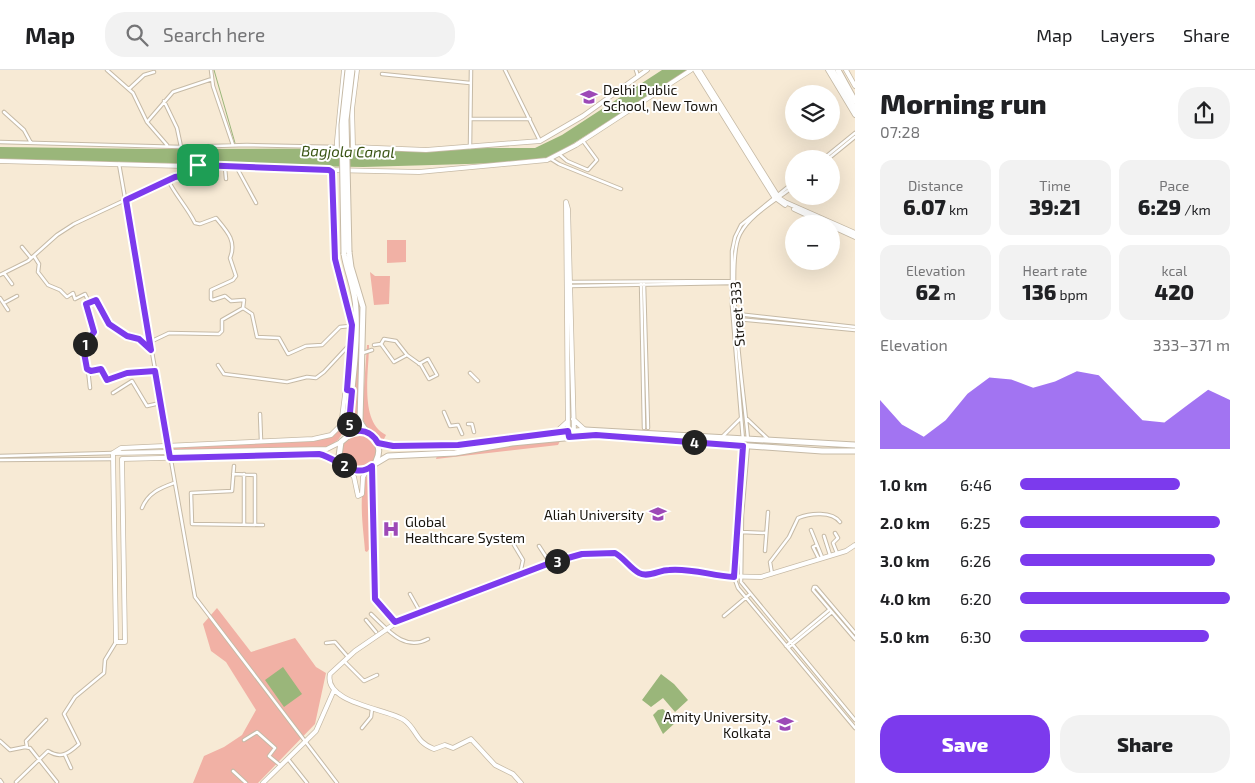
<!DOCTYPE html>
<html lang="en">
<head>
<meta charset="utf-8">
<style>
  :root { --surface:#fff; --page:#f2f2f2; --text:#202124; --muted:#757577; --line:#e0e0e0; --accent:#7c3aed }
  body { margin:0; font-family:"Exo 2",sans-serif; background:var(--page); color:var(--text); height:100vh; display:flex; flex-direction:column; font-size:19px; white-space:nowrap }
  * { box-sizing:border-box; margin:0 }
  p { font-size:16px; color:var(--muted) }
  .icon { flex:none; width:28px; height:28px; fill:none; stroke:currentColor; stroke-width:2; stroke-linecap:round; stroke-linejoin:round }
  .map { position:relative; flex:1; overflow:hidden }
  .sheet { display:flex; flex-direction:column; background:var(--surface); width:400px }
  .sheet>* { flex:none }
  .tools { position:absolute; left:785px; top:15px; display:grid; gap:10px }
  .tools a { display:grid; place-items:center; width:55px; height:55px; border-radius:50%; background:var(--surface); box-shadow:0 5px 20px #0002; font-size:25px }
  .pin { position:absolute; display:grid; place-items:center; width:42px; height:42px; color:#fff; margin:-21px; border-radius:10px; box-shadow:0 2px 8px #0006 }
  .km { position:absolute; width:25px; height:25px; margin:-12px; border-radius:50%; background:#222; color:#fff; font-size:14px; line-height:25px; text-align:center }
  .round { display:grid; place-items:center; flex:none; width:52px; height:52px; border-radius:20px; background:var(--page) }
  .overview { display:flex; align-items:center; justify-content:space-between; height:85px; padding:0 25px }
  h1 { font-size:28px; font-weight:800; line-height:38px }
  .figures { display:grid; grid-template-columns:repeat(3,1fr); gap:8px; height:85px; padding:5px 25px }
  .figures div { display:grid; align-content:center; border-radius:12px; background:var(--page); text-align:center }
  .figures b { font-size:21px; font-weight:800 }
  .figures small { font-size:14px; font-weight:400 }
  .figures p { font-size:14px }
  .chart { height:140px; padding:10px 25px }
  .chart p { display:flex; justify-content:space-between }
  .chart svg { width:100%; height:90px; margin-top:5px; fill:var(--accent); opacity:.7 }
  .primary-button { display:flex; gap:10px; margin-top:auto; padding:10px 25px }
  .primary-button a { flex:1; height:58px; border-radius:20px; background:var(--accent); color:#fff; font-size:20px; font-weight:800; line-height:58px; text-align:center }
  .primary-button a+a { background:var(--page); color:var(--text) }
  ul { padding:0 25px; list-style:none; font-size:16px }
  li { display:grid; grid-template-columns:80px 60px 1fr; align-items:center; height:38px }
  li i { height:12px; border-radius:6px; background:var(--accent) }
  header { display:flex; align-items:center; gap:30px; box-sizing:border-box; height:70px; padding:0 25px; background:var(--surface); border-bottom:1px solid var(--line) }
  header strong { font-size:24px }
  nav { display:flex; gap:28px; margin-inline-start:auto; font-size:18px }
  .search { width:350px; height:45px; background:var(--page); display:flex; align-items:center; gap:12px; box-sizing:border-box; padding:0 18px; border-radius:20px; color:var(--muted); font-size:19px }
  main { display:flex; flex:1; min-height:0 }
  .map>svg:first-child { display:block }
  .green { fill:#f1b1a5 }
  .water { fill:#9ab67a }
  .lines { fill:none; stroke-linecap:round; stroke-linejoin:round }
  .stream { stroke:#9ab67a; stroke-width:1 }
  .street-casing { stroke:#c6baa6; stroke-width:4.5 }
  .secondary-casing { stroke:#c6baa6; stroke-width:5.5 }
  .primary-casing { stroke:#c6baa6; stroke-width:7 }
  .street { stroke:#fff; stroke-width:2.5 }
  .secondary { stroke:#fff; stroke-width:4 }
  .primary { stroke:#fff; stroke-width:5 }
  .primary-bridge-casing { stroke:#c6baa6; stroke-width:7; stroke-linecap:butt }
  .primary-bridge { stroke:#fff; stroke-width:5 }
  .route-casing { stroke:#fff; stroke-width:10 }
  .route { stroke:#7c3aed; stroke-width:6 }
  .labels { text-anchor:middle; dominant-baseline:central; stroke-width:4; stroke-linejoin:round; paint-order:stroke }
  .poi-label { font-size:14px; fill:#18140d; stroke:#fff; text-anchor:start }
  .street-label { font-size:14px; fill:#18140d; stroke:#fff }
  .water-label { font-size:15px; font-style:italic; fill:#395313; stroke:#fff }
</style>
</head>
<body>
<header>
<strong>Map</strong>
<div class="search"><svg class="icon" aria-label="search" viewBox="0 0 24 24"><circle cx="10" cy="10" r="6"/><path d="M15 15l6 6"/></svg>Search here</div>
<nav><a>Map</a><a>Layers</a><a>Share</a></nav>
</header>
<main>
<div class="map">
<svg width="855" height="713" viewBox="0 0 855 713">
  <rect width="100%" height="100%" fill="#f7ead5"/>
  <path class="green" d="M387,170H406V192L387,193Z
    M370,202L375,206H390L389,234L374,235Z
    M358,267H362L357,334L360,357L350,359Z
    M367,275H369C369,302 359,352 386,365L383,371L366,357L362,346Z
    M348,322L345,360L338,370L328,377L169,380L170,378L327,368C347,356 345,344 348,322Z
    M341 381a18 18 0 1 1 36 0a18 18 0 1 1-36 0Z
    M560,371L558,375L436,389L437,386H453L511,376Z
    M372,400L369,416L370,478L367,482L365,481C364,462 355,412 372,400Z
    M217,538L251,582L295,568L316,597L326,603L315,654L258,713H193L204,686L224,677L242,665L256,640L226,592L211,581L203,554Z"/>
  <path class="water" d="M662,0H689L563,80L541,92L363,97L0,91V77L155,79L535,78L562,65Z
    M283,597L302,624L284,637L265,610Z
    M661,604L674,614L688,630L675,642L663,628L651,637L642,630Z
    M663,639L676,652L663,664L653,645L658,640Z"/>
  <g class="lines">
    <path class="stream" d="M214,0L235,73"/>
    <g class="street-casing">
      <path id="street" d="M107,0L133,23L147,52L167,75
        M211,0L213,16L233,75
        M505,0L540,71
        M636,0L638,6
        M382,4L470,13
        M129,19L144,5L154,2
        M164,31L177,58L181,77
        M4,42L24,60L31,73
        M471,49H530
        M147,52L173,22L212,9
        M0,72L181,77L247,75L337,77
        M470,77L471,0
        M559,84L567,91L588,100L597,90L583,71
        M551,89L559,94L621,119
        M823,89L855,63
        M828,89L855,67
        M119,94L195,527L337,713
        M225,98L226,109
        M237,98L256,133
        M168,110C176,126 187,137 195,153L200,154L216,148C227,161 237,171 230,188L236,206L233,210L211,220V229L213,230L225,226L231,231L244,230L243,238L252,244L257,267L279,268L288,284L306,276L322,275L340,257L350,256
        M794,112L741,155L735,167L732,181V236L743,370L734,507L738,518L855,658
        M22,177L31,188
        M34,186L39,194L38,202L48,215L60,220L67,227L73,223L75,229L85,224L89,232
        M4,203L12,214
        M0,205L28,191L57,165L74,154L168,110L196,103L199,77
        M571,212L731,211
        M641,212L644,358
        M644,214L648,358
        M570,216L730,213L734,211
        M0,228L8,240
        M4,233L17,226
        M737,244L855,257
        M737,249L855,260
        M150,272L169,263L219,264L222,261V250L243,238
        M381,274L384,269L396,271L407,285
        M374,275L381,274L394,292L407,285L421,295L429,309L437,305L428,289L419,294
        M151,279C138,268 122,266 110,255C103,249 102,238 96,230L87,232L86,237L94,262L82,280L88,300L101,299L107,310L127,303L155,301
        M363,283L372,280
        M218,295L224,304L287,312L307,307L316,308L324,302L352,272
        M88,300L90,318
        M470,303L478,311
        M113,323L132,311L147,336L160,333
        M444,342L450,356L458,355L462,364
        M260,344L261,370
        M747,349L767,368
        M468,354H472L474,362
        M722,367L741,348
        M748,370C745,329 724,195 740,164C750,144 777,130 794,116
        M748,375L742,445L741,512L855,650
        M0,386L113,383
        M0,390L113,389
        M234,396L232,421L191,423L192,454L263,455
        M233,404L255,405V455
        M244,404V455
        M142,438C148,423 160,418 174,413
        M811,460L822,487
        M741,462L766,463
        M835,463L838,468L833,473L837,483
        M824,466L830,485
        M514,475L523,490L520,504
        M817,475L813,477L819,489
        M539,476L550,493
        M765,481L768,442
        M772,504L770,492L789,467L798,448C810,443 832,441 840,452
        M410,524L419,540
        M371,544C387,559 404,582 428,569
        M724,546L750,524
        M366,550L376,562
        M855,563L816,517H814L813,520L855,569
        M326,573L335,572L348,587
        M786,576L829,540
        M788,578L832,542
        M344,591L364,611L377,605
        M362,658L371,647L372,639
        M244,670L257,662L275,678L269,686L280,695
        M0,671L10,680L25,677L30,678L57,712
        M27,677L26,671L46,650
        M65,685L71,698
        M288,689L307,713
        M233,701L246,713
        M0,710L2,713
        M16,712L48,681C61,689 68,684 79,674L64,644L75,627L104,603L105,590L116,572"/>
    </g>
    <g class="secondary-casing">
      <path id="secondary" d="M357,0L352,39L353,77L426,80L540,71L583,46L647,0
        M695,0L774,127L785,135
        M699,0L779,128L785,132L855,163
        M828,0L855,45
        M846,0L855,16
        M343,77H337V71L344,0
        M0,91L329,100L333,104L335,189L349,243L352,272L341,355L331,365L313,369L121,378L113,383
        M330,100L419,102L547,90L576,75L691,0
        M794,139L826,154
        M831,156L855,167
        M573,349L585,360
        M556,362L567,352
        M568,365L566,132L568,139L574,363
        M341,372L327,379L113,383L116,572H125L122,389L319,384L329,386L343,394
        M372,396L375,529L395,552
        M348,399L354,407L358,426L362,424L363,407L368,399
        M263,713L316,661L334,620
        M521,713L513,704L495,695L471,669L453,678L445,675L434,679C415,672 417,659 404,650C388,639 323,633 330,604L355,581L406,546L568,487L596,482L615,483L639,503L644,504L666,500L686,499L716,506L761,507L846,481L855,475"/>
    </g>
    <g class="primary-casing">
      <path id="primary" d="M832,0L855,39
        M838,0L855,31
        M349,182L351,197L363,237L360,351C366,367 386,371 376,391
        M344,184C347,203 356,221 356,241C358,282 351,323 347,364
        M369,363L353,362L341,372L339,386L348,399L363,401L388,386L455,383L512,373L596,365L822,381H855
        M378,373L393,377L458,375L585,360L855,375"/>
    </g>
    <use href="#street" class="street"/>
    <use href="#secondary" class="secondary"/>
    <use href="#primary" class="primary"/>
    <g class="primary-bridge-casing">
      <path id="primary-bridge" d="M349,182L346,50L352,0
        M344,184L342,55L348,0"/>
    </g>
    <use href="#primary-bridge" class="primary-bridge"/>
  </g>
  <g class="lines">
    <g class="route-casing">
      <path id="route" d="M198,95L329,100L332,102L335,189L352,255L347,320L352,321L348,364C360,358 371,361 378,373L393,376L458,375L568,361L569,367L596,365L743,376L734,507C712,506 692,498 669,500C659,500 648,508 639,503C630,498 624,488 615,483L582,484L550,493L395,552L375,529L372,396C354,410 338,388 319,384L170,388L155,301L127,303L107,310L101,299L91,301L87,299L83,277L94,262L86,234L96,230L109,254L127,266L139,269L151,280L126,130L175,107L196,104Z"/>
    </g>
    <use href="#route" class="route"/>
  </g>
  <defs>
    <g id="school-bare" transform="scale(1.35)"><path d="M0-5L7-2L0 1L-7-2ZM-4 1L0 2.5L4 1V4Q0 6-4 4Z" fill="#9d49b7" stroke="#fff" stroke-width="2.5" paint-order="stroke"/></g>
    <g id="university-bare" transform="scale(1.35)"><path d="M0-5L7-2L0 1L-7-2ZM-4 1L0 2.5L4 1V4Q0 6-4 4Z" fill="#9d49b7" stroke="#fff" stroke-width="2.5" paint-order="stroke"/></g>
    <g id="hospital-bare" transform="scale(1.35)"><path d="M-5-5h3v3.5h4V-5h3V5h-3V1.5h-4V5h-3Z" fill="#9d49b7" stroke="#fff" stroke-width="2.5" paint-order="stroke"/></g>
  </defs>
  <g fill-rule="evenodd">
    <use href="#school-bare" x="589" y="27"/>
    <use href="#university-bare" x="658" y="444"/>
    <use href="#hospital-bare" x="391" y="459"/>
    <use href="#university-bare" x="785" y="654"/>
  </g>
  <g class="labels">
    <g class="poi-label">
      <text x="603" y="19">Delhi Public<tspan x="603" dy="16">School, New Town</tspan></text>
      <text x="644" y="444" text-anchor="end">Aliah University</text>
      <text x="405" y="451">Global<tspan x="405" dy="16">Healthcare System</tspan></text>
      <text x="771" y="646" text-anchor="end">Amity University,<tspan x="771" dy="16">Kolkata</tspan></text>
    </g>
    <g class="street-label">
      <text transform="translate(737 244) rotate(-94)">Street 333</text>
    </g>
    <g class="water-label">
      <text transform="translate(348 81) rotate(1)">Bagjola Canal</text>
    </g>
  </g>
</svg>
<div class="tools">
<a><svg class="icon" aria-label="layers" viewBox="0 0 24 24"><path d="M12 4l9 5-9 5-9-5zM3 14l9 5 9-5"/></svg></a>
<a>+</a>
<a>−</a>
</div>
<div class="pin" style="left:198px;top:95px;background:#1e9e55"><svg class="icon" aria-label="arrive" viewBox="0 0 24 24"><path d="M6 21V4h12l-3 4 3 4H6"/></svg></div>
<b class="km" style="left:85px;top:274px">1</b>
<b class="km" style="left:344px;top:395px">2</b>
<b class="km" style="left:557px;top:491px">3</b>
<b class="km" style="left:694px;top:372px">4</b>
<b class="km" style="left:349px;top:354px">5</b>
</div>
<section class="sheet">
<div class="overview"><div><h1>Morning run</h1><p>07:28</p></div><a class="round"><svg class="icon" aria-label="share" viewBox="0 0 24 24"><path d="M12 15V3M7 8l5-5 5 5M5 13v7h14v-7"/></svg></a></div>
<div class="figures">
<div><p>Distance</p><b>6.07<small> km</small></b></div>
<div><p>Time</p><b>39:21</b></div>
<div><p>Pace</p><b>6:29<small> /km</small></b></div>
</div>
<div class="figures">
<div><p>Elevation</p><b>62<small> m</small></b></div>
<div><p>Heart rate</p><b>136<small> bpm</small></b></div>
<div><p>kcal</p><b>420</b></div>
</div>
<div class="chart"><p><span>Elevation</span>333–371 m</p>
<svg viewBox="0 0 160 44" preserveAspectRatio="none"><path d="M0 44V20L10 32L20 38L30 30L40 17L50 9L60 10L70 14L80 11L90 6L100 8L110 19L120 30L130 31L140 23L150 15L160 20V44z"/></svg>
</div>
<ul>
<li><b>1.0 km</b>6:46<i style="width:76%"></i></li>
<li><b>2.0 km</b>6:25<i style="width:95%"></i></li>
<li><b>3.0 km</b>6:26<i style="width:93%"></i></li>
<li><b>4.0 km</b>6:20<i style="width:100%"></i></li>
<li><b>5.0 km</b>6:30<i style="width:90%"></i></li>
</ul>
<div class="primary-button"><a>Save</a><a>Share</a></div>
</section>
</main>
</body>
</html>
